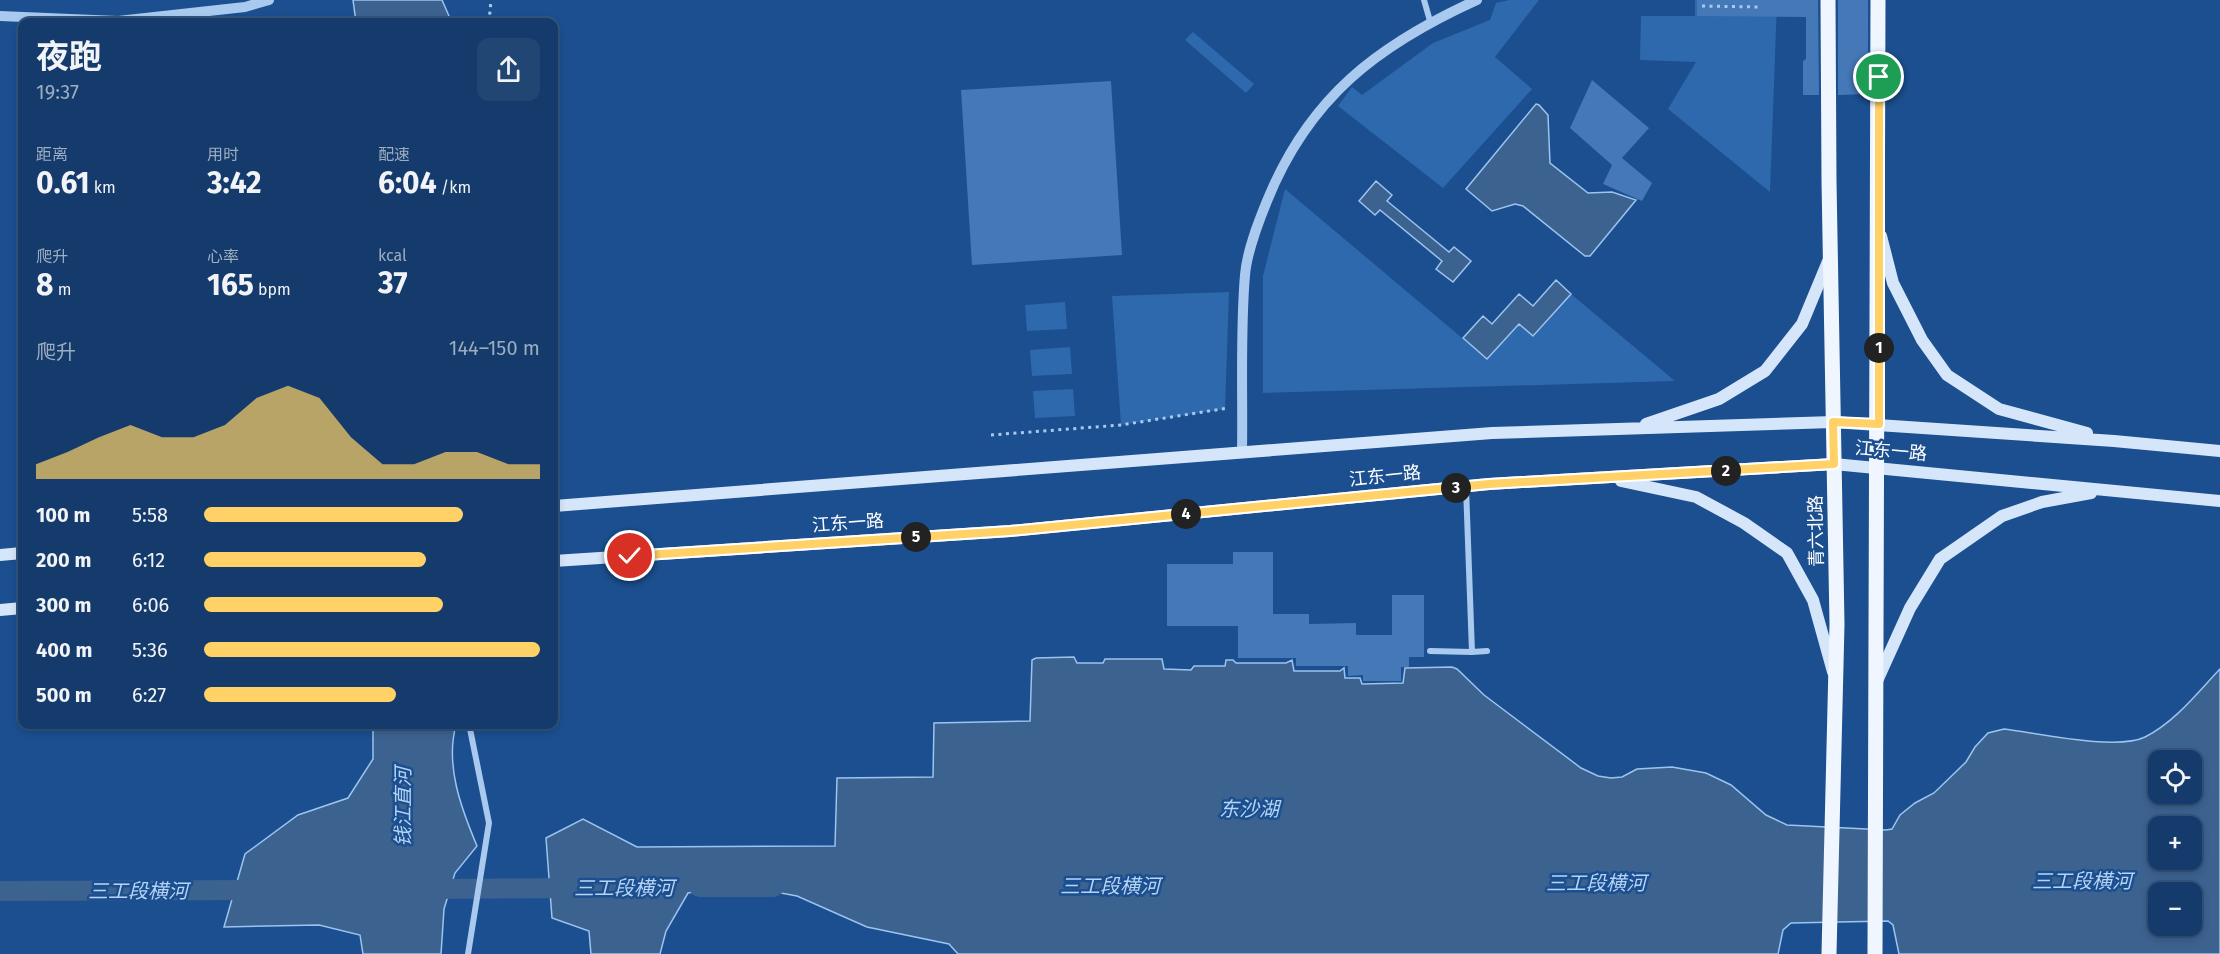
<!DOCTYPE html>
<html lang="zh">
<head>
<meta charset="utf-8">
<style>
  :root { --surface:#143b6b; --page:#214673; --text:#f1f3f6; --muted:#9dadc1; --line:#33557e; --accent:#ffd166 }
  body { margin:0; font-family:"Fira Sans","Noto Sans SC",sans-serif; background:var(--page); color:var(--text); height:100vh; display:flex; flex-direction:column; font-size:22px; white-space:nowrap }
  * { box-sizing:border-box; margin:0 }
  p { font-size:20px; color:var(--muted) }
  .icon { flex:none; width:33px; height:33px; fill:none; stroke:currentColor; stroke-width:2; stroke-linecap:round; stroke-linejoin:round }
  .map { position:relative; flex:1; overflow:hidden }
  .details { position:absolute; left:18px; top:18px; width:540px; height:711px; display:flex; flex-direction:column; background:var(--surface); border-radius:12px; box-shadow:0 3px 9px #0003,0 0 0 2px var(--line) }
  .details>* { flex:none }
  .buttons { position:absolute; left:2148px; top:750px; display:grid; gap:12px }
  .buttons a { display:grid; place-items:center; width:54px; height:54px; border-radius:12px; background:var(--surface); box-shadow:0 3px 9px #0003,0 0 0 2px var(--line); font-size:30px }
  .pin { position:absolute; display:grid; place-items:center; width:51px; height:51px; color:#fff; margin:-26px; border:3px solid #fff; border-radius:50%; box-shadow:0 2px 6px #0007 }
  .km { position:absolute; width:30px; height:30px; margin:-15px; border-radius:50%; background:#222; color:#fff; font-size:16px; line-height:30px; text-align:center }
  .round { display:grid; place-items:center; flex:none; width:63px; height:63px; border-radius:12px; background:var(--page) }
  .summary { display:flex; align-items:center; justify-content:space-between; height:102px; padding:0 18px }
  h1 { font-size:33px; font-weight:700; line-height:45px }
  .metrics { display:grid; grid-template-columns:repeat(3,1fr); gap:9px; height:102px; padding:6px 18px }
  .metrics div { display:grid; align-content:center }
  .metrics b { font-size:30px; font-weight:700 }
  .metrics small { font-size:16px; font-weight:400 }
  .metrics p { font-size:16px }
  .chart { height:168px; padding:12px 18px }
  .chart p { display:flex; justify-content:space-between }
  .chart svg { width:100%; height:108px; margin-top:6px; fill:var(--accent); opacity:.7 }
  ul { padding:0 18px; list-style:none; font-size:20px }
  li { display:grid; grid-template-columns:96px 72px 1fr; align-items:center; height:45px }
  li i { height:15px; border-radius:8px; background:var(--accent) }
  .map>svg:first-child { display:block }
  .green { fill:#2e69ad }
  .water { fill:#3c6290; stroke:#9cc4f0; stroke-width:1.5; fill-rule:evenodd }
  .lines { fill:none; stroke-linecap:round; stroke-linejoin:round }
  .canal { stroke:#3c6290; stroke-width:20 }
  .building { fill:#4478b7 }
  .path { stroke:#a9c9ee; stroke-width:3; stroke-dasharray:3 4.5; stroke-linecap:butt }
  .minor { stroke:#a9c9ee; stroke-width:6 }
  .tertiary { stroke:#a9c9ee; stroke-width:10 }
  .secondary { stroke:#d6e6fa; stroke-width:12 }
  .primary { stroke:#f0f6ff; stroke-width:15 }
  .route-casing { stroke:#fff; stroke-width:12 }
  .route { stroke:#ffd166; stroke-width:8 }
  .labels { text-anchor:middle; dominant-baseline:central; stroke-width:5; stroke-linejoin:round; paint-order:stroke }
  .street-label { font-size:18px; fill:#fff; stroke:#1b4f8f }
  .water-label { font-size:20px; font-style:italic; fill:#b5d3f5; stroke:#1b4f8f }
</style>
</head>
<body>
<div class="map">
<svg width="2220" height="954" viewBox="0 0 2220 954">
  <rect width="100%" height="100%" fill="#1b4f8f"/>
  <path class="green" d="M1509,0H1539L1495,57L1532,89L1443,188L1338,106L1352,87L1362,95L1433,43L1490,20L1496,3Z
    M1695,0H1775L1777,2L1770,192L1668,109L1696,62L1640,60L1641,16H1695Z
    M1193,32L1254,84L1246,93L1185,40Z
    M1285,189L1487,359L1519,323L1534,336L1571,294L1675,381L1263,393V276Z
    M1229,292L1225,409L1121,425L1112,296Z
    M1065,302L1067,329L1027,331L1025,305Z
    M1070,347L1072,374L1032,376L1030,350Z
    M1073,389L1075,416L1035,418L1033,391Z"/>
  <path class="water" d="M353,0H442L449,16L448,22H356Z
    M1536,104L1539,105L1548,115L1550,163L1588,193L1612,192L1636,200L1590,256H1585L1523,206L1515,204L1492,211L1466,189Z
    M1376,181L1392,195L1387,201L1449,252L1454,247L1471,261L1453,282L1436,269L1442,261L1380,210L1375,215L1359,201Z
    M1556,280L1571,294L1533,336L1519,324L1487,359L1463,338L1483,316L1492,324L1519,294L1533,306Z
    M1074,657L1077,663H1103L1105,659H1162L1164,669L1191,670L1194,666H1225L1226,660H1233L1236,663H1286L1292,660L1294,671H1340L1344,668L1345,678H1360L1362,684L1403,683L1405,668L1452,667L1457,669L1484,695L1581,768L1598,776L1611,778L1622,777L1637,769L1672,767L1706,773L1731,785L1766,815L1787,825L1886,830L1892,829L1900,815L1915,803L1934,793L1966,762L1975,747L1988,733L2004,729C2037,733 2117,751 2145,737C2175,722 2197,693 2220,669V954H1899L1893,925L1888,921L1791,923L1783,930L1778,954H958L949,944L867,927L797,896L738,885L688,893L666,931L660,954H591L589,931L552,918L546,838L583,819L637,847L835,846L837,778L933,777L934,723L1030,721L1032,660L1036,658ZM2158,760H2192V794H2158ZM2158,826H2192V860H2158ZM2158,892H2192V926H2158Z
    M373,725H456C445,765 461,808 477,846L455,873L444,909L441,954H363L360,935L319,925L224,927L245,854L298,815L348,798L373,759Z"/>
  <g class="lines">
    <path class="canal" d="M699,887H774
      M423,889L576,888
      M0,891L261,890"/>
  </g>
  <path class="building" d="M1697,0H1818L1819,95H1803V61L1806,59V17L1697,16Z
    M1838,0H1868V94L1838,95Z
    M1592,80L1649,128L1622,158L1652,183L1642,201L1603,184L1612,165L1570,128Z
    M1111,81L1122,255L972,265L961,90Z
    M1233,552H1273V614H1309V624L1356,623V635H1392V595H1424V657H1409V667H1401V681H1363V675L1348,676V666H1296V658H1238V626H1167V564H1233Z"/>
  <g class="lines">
    <path class="path" d="M1702,6L1759,7
      M489,22L491,0
      M991,435L1121,425L1228,408"/>
    <path class="minor" d="M1424,0L1430,21
      M1430,651L1472,652L1466,487
      M1472,652L1487,651
      M468,954L489,823L469,724"/>
    <path class="tertiary" d="M0,16L118,21L245,7L269,0
      M1242,452C1243,394 1240,333 1245,275C1247,251 1258,223 1267,201C1309,97 1378,45 1477,0"/>
    <path class="secondary" d="M1881,236L1893,283L1922,340L1947,375L1999,409L2087,433
      M1646,424L1719,399L1765,371L1802,324L1829,259
      M1621,481L1696,497L1744,523L1787,553L1813,600L1833,672
      M554,506L1492,433L1833,422L2114,441L2220,451
      M0,555L22,553
      M554,561L1010,531L1489,484L1834,464L2220,501
      M0,610L22,608
      M1877,681L1910,608L1940,559L2002,516L2042,502L2091,493"/>
    <path class="primary" d="M1828,0L1829,181L1837,624L1829,954
      M1875,954L1878,0"/>
  </g>
  <g class="lines">
    <g class="route-casing">
      <path id="route" d="M630,556L1010,531L1489,484L1834,464L1833,422L1879,424V77"/>
    </g>
    <use href="#route" class="route"/>
  </g>
  <g class="labels">
    <g class="street-label">
      <text transform="translate(1891 451) rotate(5)">江东一路</text>
      <text transform="translate(1385 476) rotate(-6)">江东一路</text>
      <text transform="translate(848 523) rotate(-4)">江东一路</text>
      <text transform="translate(1816 531) rotate(-91)">青六北路</text>
    </g>
    <g class="water-label">
      <text transform="translate(403 807) rotate(-90)">钱江直河</text>
      <text x="1249" y="809">东沙湖</text>
      <text x="2082" y="881">三工段横河</text>
      <text x="1596" y="883">三工段横河</text>
      <text x="1110" y="886">三工段横河</text>
      <text x="624" y="888">三工段横河</text>
      <text x="138" y="891">三工段横河</text>
    </g>
  </g>
</svg>
<div class="buttons">
<a><svg class="icon" aria-label="locate" viewBox="0 0 24 24"><circle cx="12" cy="12" r="6"/><path d="M12 2v4M12 18v4M2 12h4M18 12h4"/></svg></a>
<a>+</a>
<a>−</a>
</div>
<div class="pin" style="left:1879px;top:77px;background:#1e9e55"><svg class="icon" aria-label="arrive" viewBox="0 0 24 24"><path d="M6 21V4h12l-3 4 3 4H6"/></svg></div>
<div class="pin" style="left:630px;top:556px;background:#d93025"><svg class="icon" aria-label="check" viewBox="0 0 24 24"><path d="M5 12l5 5 9-10"/></svg></div>
<b class="km" style="left:1879px;top:348px">1</b>
<b class="km" style="left:1726px;top:471px">2</b>
<b class="km" style="left:1456px;top:488px">3</b>
<b class="km" style="left:1186px;top:514px">4</b>
<b class="km" style="left:916px;top:537px">5</b>
<section class="details">
<div class="summary"><div><h1>夜跑</h1><p>19:37</p></div><a class="round"><svg class="icon" aria-label="share" viewBox="0 0 24 24"><path d="M12 15V3M7 8l5-5 5 5M5 13v7h14v-7"/></svg></a></div>
<div class="metrics">
<div><p>距离</p><b>0.61<small> km</small></b></div>
<div><p>用时</p><b>3:42</b></div>
<div><p>配速</p><b>6:04<small> /km</small></b></div>
</div>
<div class="metrics">
<div><p>爬升</p><b>8<small> m</small></b></div>
<div><p>心率</p><b>165<small> bpm</small></b></div>
<div><p>kcal</p><b>37</b></div>
</div>
<div class="chart"><p><span>爬升</span>144–150 m</p>
<svg viewBox="0 0 160 44" preserveAspectRatio="none"><path d="M0 44V38L10 33L20 27L30 22L40 27L50 27L60 22L70 11L80 6L90 11L100 27L110 38L120 38L130 33L140 33L150 38L160 38V44z"/></svg>
</div>
<ul>
<li><b>100 m</b>5:58<i style="width:77%"></i></li>
<li><b>200 m</b>6:12<i style="width:66%"></i></li>
<li><b>300 m</b>6:06<i style="width:71%"></i></li>
<li><b>400 m</b>5:36<i style="width:100%"></i></li>
<li><b>500 m</b>6:27<i style="width:57%"></i></li>
</ul>
</section>
</div>
</body>
</html>
